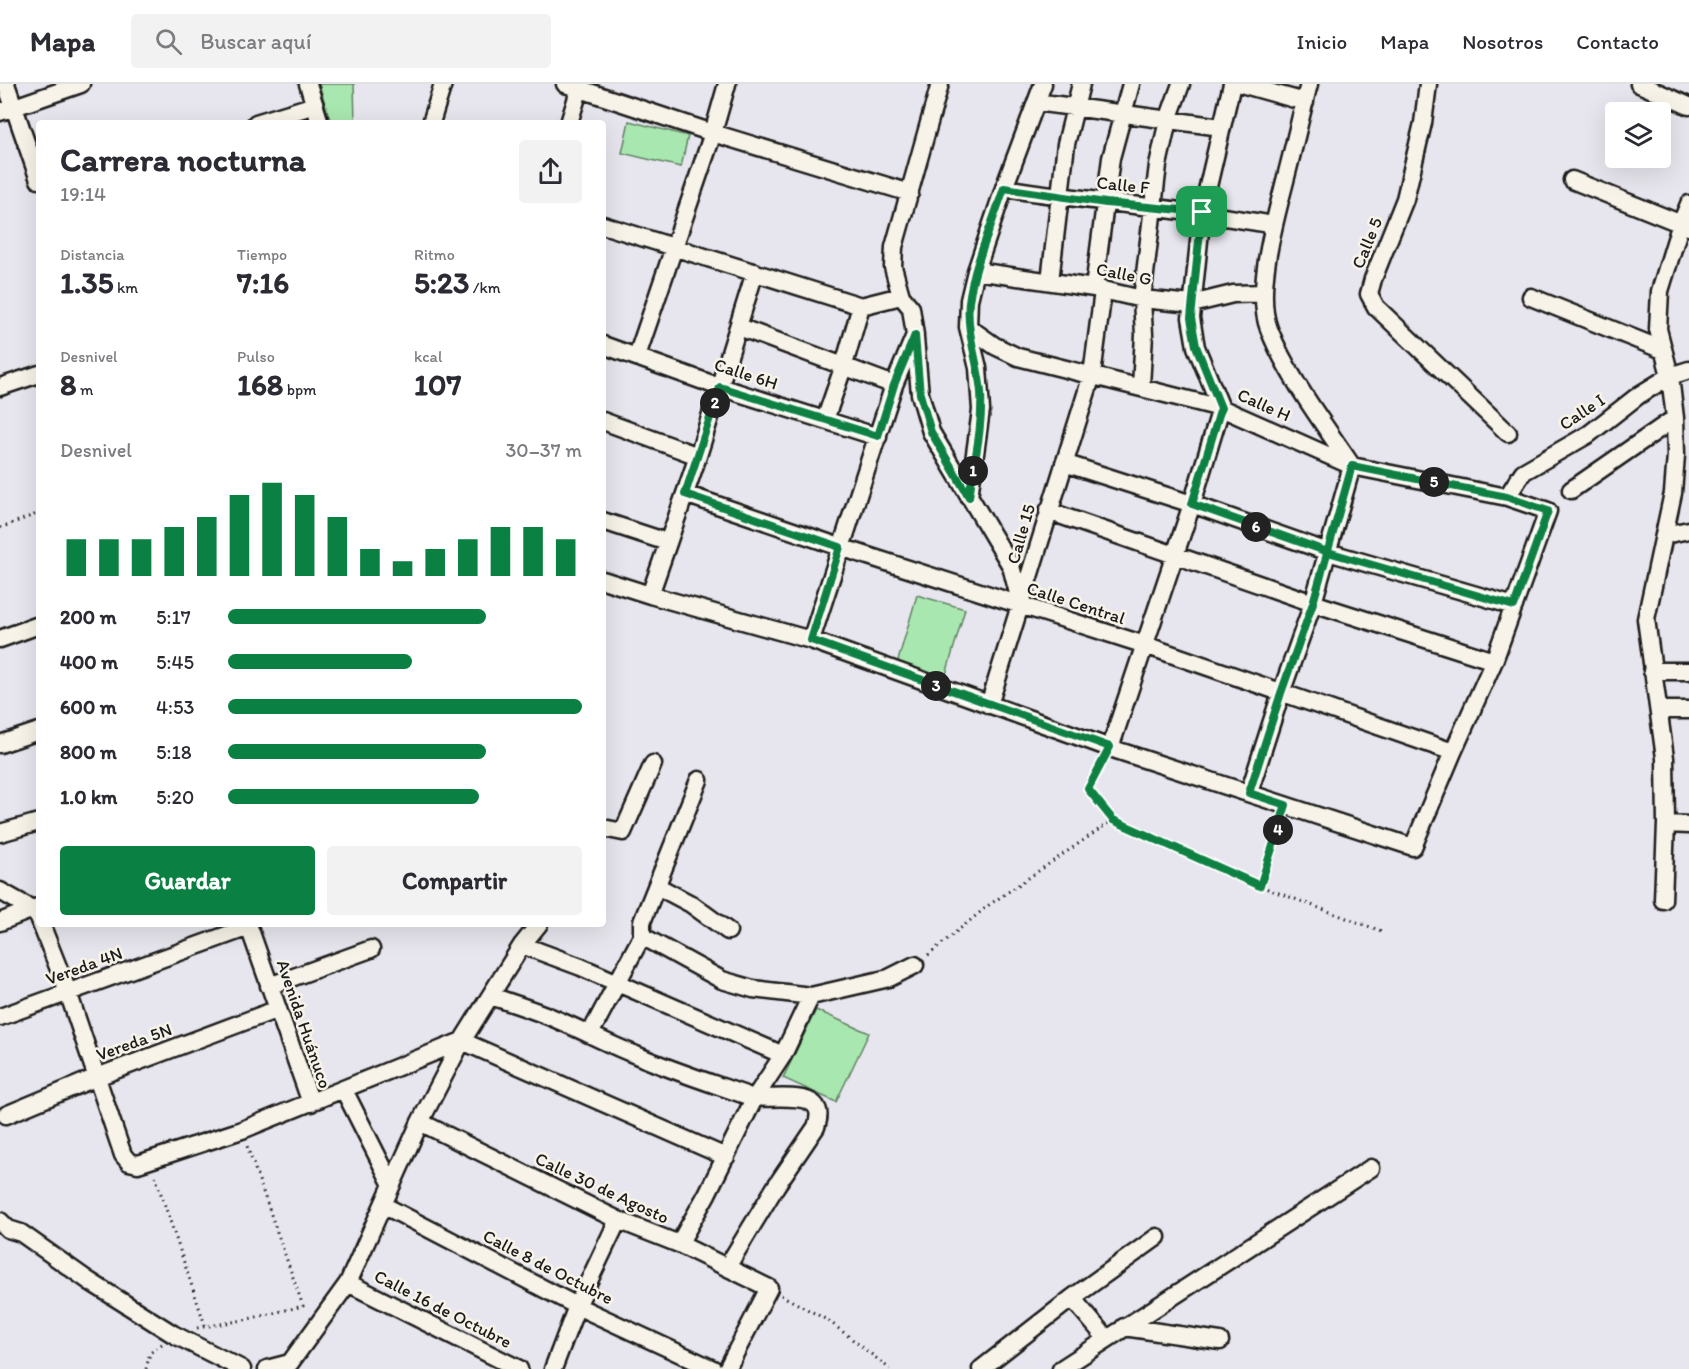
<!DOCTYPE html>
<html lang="es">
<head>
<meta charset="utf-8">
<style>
  :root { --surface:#fff; --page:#f2f2f3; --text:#2b2b33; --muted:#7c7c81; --line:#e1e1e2; --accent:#0b8043 }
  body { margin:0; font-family:Itim,sans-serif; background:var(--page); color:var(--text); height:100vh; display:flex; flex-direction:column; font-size:22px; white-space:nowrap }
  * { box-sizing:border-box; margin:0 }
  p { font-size:20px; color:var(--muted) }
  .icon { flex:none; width:33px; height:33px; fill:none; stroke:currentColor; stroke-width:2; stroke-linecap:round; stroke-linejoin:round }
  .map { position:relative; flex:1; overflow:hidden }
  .side { position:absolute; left:36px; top:36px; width:570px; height:807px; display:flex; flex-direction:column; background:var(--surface); border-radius:6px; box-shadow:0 6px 24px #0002 }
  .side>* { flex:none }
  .fabs { position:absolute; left:1605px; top:18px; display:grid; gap:12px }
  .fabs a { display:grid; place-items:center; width:66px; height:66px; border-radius:6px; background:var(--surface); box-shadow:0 6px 24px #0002; font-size:30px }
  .pin { position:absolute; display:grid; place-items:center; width:51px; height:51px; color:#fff; margin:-26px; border-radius:12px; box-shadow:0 3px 9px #0006 }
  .km { position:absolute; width:30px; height:30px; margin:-15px; border-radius:50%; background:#222; color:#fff; font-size:16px; line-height:30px; text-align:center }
  .round { display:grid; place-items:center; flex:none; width:63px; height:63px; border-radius:6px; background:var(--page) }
  .summary { display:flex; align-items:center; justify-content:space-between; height:102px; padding:0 24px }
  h1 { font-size:33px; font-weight:800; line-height:45px }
  .metrics { display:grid; grid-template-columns:repeat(3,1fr); gap:9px; height:102px; padding:6px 24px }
  .metrics div { display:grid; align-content:center }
  .metrics b { font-size:30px; font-weight:800 }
  .metrics small { font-size:16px; font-weight:400 }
  .metrics p { font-size:16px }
  .chart { height:168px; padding:12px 24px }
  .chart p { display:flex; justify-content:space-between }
  .chart svg { width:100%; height:108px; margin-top:6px; stroke:var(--accent); stroke-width:6 }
  .button { display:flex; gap:12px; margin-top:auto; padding:12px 24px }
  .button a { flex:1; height:69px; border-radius:6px; background:var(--accent); color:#fff; font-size:24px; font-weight:800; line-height:69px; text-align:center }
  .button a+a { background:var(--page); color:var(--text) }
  ul { padding:0 24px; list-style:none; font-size:20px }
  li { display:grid; grid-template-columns:96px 72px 1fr; align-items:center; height:45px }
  li i { height:15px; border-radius:8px; background:var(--accent) }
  header { display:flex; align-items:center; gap:36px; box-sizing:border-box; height:84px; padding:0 30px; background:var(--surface); border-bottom:2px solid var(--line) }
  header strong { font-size:28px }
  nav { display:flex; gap:33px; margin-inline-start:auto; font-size:21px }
  .search { width:420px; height:54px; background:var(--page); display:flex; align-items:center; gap:15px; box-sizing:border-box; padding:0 21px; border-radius:6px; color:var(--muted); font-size:22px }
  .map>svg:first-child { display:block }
  .green { fill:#a8e7af; stroke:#628266; stroke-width:1.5 }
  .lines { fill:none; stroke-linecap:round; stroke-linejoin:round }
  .minor-casing { stroke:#1c1c1c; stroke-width:21 }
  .path { stroke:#1c1c1c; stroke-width:3; stroke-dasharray:1.5 4.5; stroke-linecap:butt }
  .minor { stroke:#f7f3e8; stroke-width:16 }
  .route-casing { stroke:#fff; stroke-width:12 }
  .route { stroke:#0b8043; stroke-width:8 }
  .labels { text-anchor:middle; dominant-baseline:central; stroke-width:5; stroke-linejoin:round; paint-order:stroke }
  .street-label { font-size:18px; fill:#1c1c1c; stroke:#f7f3e8 }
</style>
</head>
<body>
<header>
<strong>Mapa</strong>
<div class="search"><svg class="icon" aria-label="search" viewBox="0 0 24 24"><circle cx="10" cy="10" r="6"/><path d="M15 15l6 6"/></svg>Buscar aquí</div>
<nav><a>Inicio</a><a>Mapa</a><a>Nosotros</a><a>Contacto</a></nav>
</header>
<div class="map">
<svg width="1689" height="1285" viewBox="0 0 1689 1285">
  <rect width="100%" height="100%" fill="#e7e6ee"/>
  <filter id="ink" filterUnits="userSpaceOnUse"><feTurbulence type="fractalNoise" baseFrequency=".0167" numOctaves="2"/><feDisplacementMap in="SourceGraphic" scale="12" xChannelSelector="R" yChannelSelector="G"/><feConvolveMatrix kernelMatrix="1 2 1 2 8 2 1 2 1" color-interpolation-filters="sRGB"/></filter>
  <g filter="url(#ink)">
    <path class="green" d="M319,0H354L355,39H331Z
      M629,37L688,52L681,83L622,69Z
      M917,511L965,525L945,594L897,580Z
      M816,926L869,949L836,1018L783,994Z"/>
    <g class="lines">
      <g class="minor-casing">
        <path id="minor" d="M6,0L39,96
          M308,0L320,39
          M565,0L713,49L910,109
          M1241,0L1305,18
          M1428,0L1423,39L1405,115L1373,195L1369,210L1376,223L1508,349
          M1639,0L1689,22
          M1036,18L1221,43
          M0,28L81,0
          M256,39L315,21
          M431,39L443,0
          M569,39L581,0
          M1572,96L1689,143
          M1004,104C1094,118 1185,125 1274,141
          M603,141L861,222L901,212
          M976,187L1094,204L1142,215L1192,220L1233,210L1264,209
          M1050,197L1066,60L1081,0
          M1094,204L1111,74L1131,0
          M1531,213L1663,266
          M739,243L894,301
          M915,254L920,310L931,348L1011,482L1021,521
          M603,261L720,303L878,353
          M637,272L713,49L727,0
          M1141,302L1144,251L1142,215L1158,81L1168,36L1181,0
          M0,303L39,290
          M825,336L844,281L861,222
          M603,337L698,372
          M1064,379L1192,420L1328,468L1514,522
          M1571,406L1675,334
          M685,410L840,463L1145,561L1453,668
          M969,413L981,326L978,284L968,243L969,216L976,187L1004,104L1043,0
          M1507,413L1523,388L1589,350L1639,311L1670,292L1689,286
          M1048,427L1313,519L1494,577
          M603,437L667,458
          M1664,451L1689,446
          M603,496L650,511L811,556L1110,664L1413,763L1453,668L1494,577L1548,427L1507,413L1352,382L1221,324L1018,273L995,262L968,243
          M650,511L698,372L755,188
          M0,555L39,541
          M811,556L894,301L915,251L911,224L901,212L893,183L894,163L940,0
          M1652,587H1689
          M989,621L1092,291L1103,207
          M1659,626H1689
          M0,660L39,647
          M1110,664L1192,420L1221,324L1196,263L1191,234L1202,128L1232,0
          M1249,709L1281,609L1313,519L1352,382C1324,340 1287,292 1269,245C1254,206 1276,133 1286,93C1294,62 1301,31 1309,0
          M1666,740L1689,741
          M603,744L623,748L653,680
          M0,749L39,738
          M657,802L691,820L728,847
          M0,807L32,825L39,834
          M1663,816L1666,740L1665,674L1646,535L1673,409L1676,371L1675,334L1670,292L1658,245L1660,207L1681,139L1689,120
          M0,838L38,823
          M41,840L68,908L123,1071L129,1078L138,1080L242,1046L462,957L726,1073
          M248,840L311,1019
          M642,852L722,896L753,905L811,912L889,894L915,881
          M522,861L581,883L783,971
          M269,902L371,865
          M491,912C514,920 538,927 560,937C586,948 610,961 636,971C673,987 711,999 748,1012C767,1019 832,1000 816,1043L776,1102L727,1183
          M0,933L249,843
          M590,950L642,852V838L699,696
          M344,1006L392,1101
          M6,1031L97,993L278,925
          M420,1038L618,1136L679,1160L769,1204L727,1285
          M383,1121L577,1222L713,1285
          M0,1137L8,1145L21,1149L89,1197L173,1250L242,1285
          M679,1160L707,1110L754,1015L783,971L811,912
          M348,1199L519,1285
          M1072,1214L1106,1254
          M1124,1243L1220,1257
          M267,1285L290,1279L348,1199L420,1038L462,957L522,861L539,840
          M553,1285L577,1222L618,1136
          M981,1285L1072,1214L1157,1153
          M1061,1285L1371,1084"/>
      </g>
      <path class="path" d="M0,444L39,429
        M1103,677L1088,705L1113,736L1260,802L1384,848
        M1260,802L1281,735
        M928,871L989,821L1113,736
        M155,1092L205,1241
        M781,1211L829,1237L890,1285
        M197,1244L244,1236L303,1222L247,1062
        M146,1285L150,1269L162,1260"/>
      <use href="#minor" class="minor"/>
    </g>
  </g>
  <g class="lines" filter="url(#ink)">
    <g class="route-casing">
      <path id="route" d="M1202,128L1106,119L1004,104C993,138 973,183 969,218C966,249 978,277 981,308C983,343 974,379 969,413L931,348L920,310L915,251L894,301L878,352L720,303L685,410L840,463L811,556L1110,663L1088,705L1113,736L1260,802L1286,721L1249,709L1281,609L1313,519L1352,382L1507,413L1548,427L1514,522L1328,468L1192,420L1221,324L1196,262L1191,234L1202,128"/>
    </g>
    <use href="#route" class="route"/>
  </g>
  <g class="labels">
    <g class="street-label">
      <text transform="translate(1123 101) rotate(6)">Calle F</text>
      <text transform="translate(1367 159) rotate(-68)">Calle 5</text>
      <text transform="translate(1124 190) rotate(11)">Calle G</text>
      <text transform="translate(746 290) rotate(18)">Calle 6H</text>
      <text transform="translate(1264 321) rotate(24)">Calle H</text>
      <text transform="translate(1582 328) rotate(-34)">Calle I</text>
      <text transform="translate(1021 450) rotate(-74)">Calle 15</text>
      <text transform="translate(1076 519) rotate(18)">Calle Central</text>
      <text transform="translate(84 882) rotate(-20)">Vereda 4N</text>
      <text transform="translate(304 940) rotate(71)">Avenida Huánuco</text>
      <text transform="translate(134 958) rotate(-20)">Vereda 5N</text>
      <text transform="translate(602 1104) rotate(25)">Calle 30 de Agosto</text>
      <text transform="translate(548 1183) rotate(27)">Calle 8 de Octubre</text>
      <text transform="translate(443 1225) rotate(27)">Calle 16 de Octubre</text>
    </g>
  </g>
</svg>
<div class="fabs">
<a><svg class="icon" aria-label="layers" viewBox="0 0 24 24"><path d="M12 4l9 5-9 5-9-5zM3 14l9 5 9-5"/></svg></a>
</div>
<div class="pin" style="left:1202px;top:128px;background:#1e9e55"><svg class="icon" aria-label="arrive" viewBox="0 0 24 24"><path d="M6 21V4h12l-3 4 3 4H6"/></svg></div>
<b class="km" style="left:973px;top:387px">1</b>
<b class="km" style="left:715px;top:319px">2</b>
<b class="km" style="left:936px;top:602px">3</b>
<b class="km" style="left:1278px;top:746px">4</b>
<b class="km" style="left:1434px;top:398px">5</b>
<b class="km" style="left:1256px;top:443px">6</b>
<section class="side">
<div class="summary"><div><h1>Carrera nocturna</h1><p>19:14</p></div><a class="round"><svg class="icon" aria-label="share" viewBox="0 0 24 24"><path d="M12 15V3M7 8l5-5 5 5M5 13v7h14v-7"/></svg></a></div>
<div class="metrics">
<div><p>Distancia</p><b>1.35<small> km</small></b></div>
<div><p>Tiempo</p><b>7:16</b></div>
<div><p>Ritmo</p><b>5:23<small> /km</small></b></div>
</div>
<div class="metrics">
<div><p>Desnivel</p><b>8<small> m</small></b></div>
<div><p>Pulso</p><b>168<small> bpm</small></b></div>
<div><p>kcal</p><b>107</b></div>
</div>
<div class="chart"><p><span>Desnivel</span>30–37 m</p>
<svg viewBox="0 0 160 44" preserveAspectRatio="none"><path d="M5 44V29M15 44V29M25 44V29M35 44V24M45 44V20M55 44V11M65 44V6M75 44V11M85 44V20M95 44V33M105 44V38M115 44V33M125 44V29M135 44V24M145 44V24M155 44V29"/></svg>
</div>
<ul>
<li><b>200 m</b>5:17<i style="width:73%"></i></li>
<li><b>400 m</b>5:45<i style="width:52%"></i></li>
<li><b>600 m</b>4:53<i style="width:100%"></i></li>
<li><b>800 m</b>5:18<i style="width:73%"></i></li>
<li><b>1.0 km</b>5:20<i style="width:71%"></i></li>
</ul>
<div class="button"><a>Guardar</a><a>Compartir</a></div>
</section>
</div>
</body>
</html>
